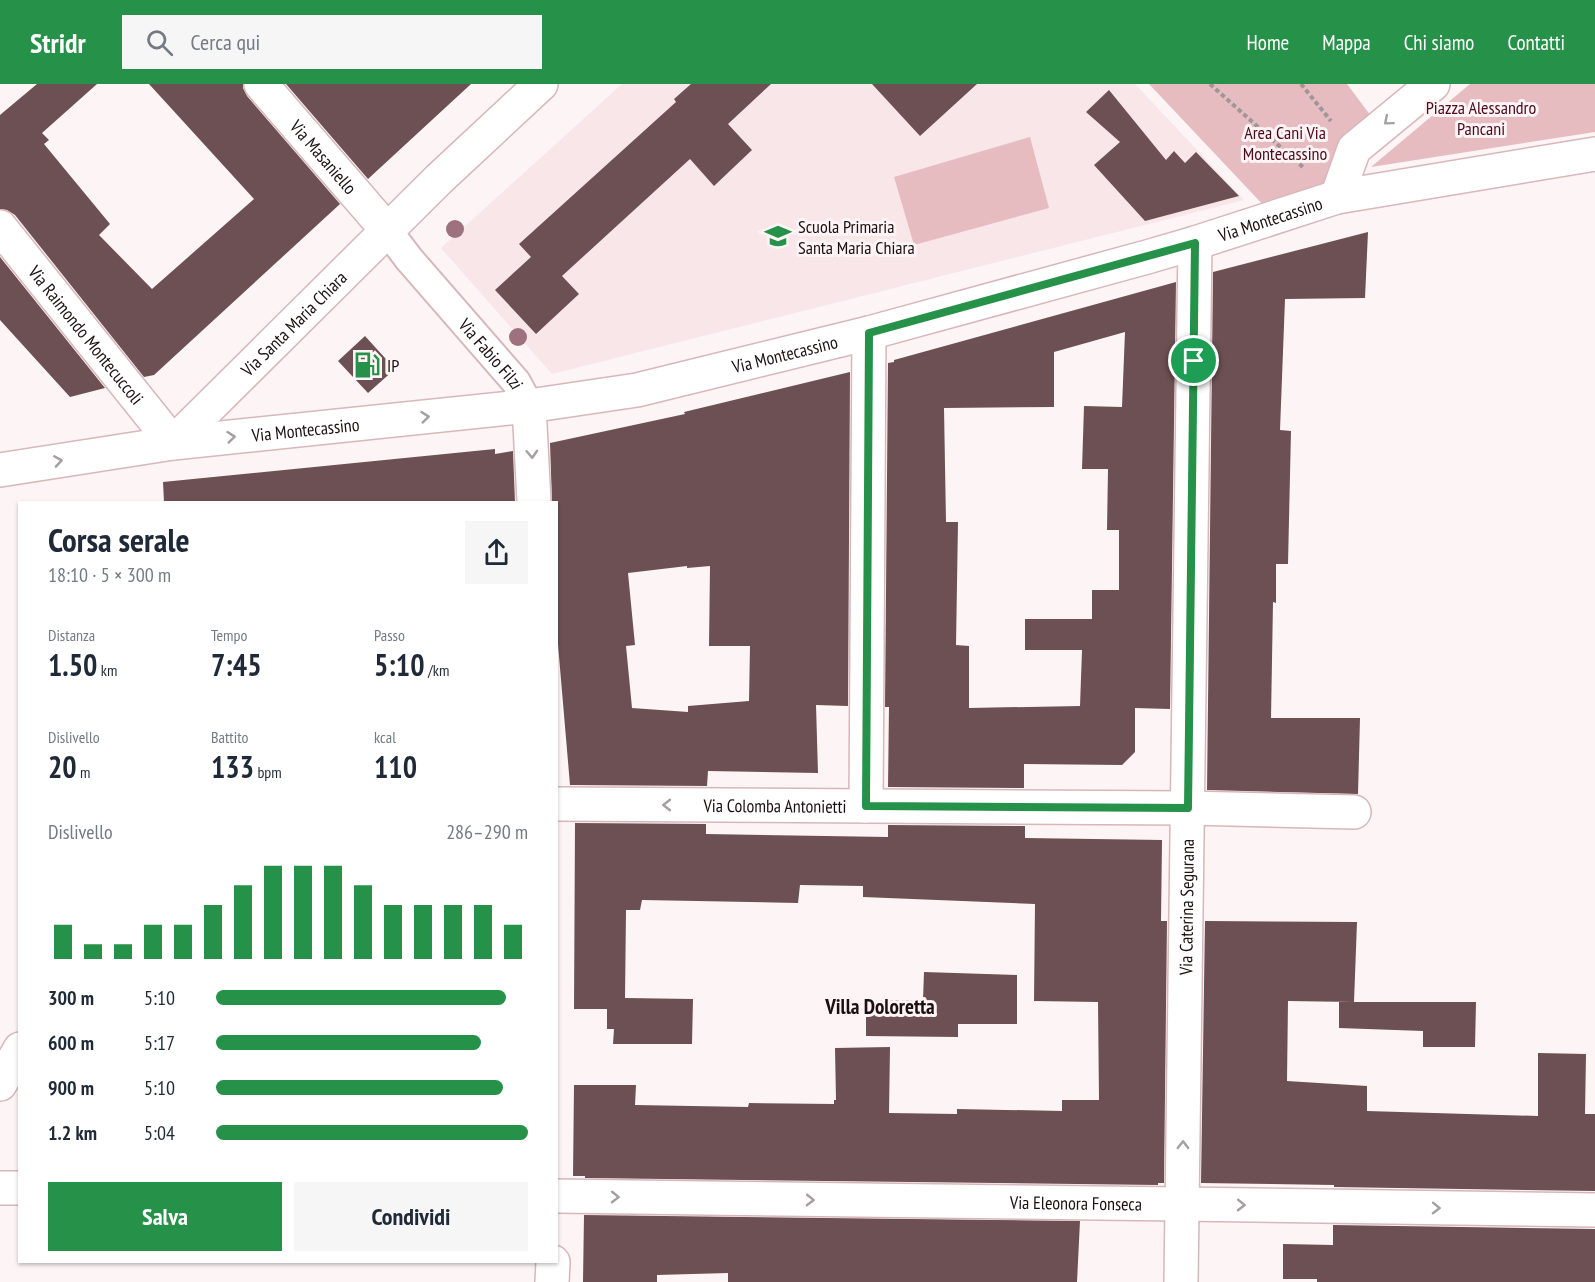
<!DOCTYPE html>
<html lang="it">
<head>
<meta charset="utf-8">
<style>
  :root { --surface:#fff; --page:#f6f6f7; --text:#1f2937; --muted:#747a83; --accent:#269148 }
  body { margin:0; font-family:"PT Sans Narrow",sans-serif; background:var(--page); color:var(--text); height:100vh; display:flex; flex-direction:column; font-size:22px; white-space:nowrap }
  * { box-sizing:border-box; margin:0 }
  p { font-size:20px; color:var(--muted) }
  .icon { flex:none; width:33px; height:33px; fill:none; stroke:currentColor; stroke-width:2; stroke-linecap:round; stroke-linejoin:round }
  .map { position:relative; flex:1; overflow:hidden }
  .sheet { position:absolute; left:18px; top:417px; width:540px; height:762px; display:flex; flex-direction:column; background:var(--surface); border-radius:0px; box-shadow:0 2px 4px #0004 }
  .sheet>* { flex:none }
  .pin { position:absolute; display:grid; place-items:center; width:51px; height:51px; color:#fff; margin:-26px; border:3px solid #fff; border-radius:50%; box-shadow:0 2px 6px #0007 }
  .round { display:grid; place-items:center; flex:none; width:63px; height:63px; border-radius:0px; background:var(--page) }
  .overview { display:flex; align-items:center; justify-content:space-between; height:102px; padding:0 30px }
  h1 { font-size:33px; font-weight:800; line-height:45px }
  .figures { display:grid; grid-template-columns:repeat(3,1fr); gap:9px; height:102px; padding:6px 30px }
  .figures div { display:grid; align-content:center }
  .figures b { font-size:30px; font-weight:800 }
  .figures small { font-size:16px; font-weight:400 }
  .figures p { font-size:16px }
  .chart { height:168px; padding:12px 30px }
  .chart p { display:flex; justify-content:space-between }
  .chart svg { width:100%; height:108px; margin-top:6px; stroke:var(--accent); stroke-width:6 }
  .action { display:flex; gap:12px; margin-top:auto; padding:12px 30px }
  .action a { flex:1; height:69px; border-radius:0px; background:var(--accent); color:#fff; font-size:24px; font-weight:800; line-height:69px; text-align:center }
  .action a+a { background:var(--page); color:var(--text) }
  ul { padding:0 30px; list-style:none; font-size:20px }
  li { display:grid; grid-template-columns:96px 72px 1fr; align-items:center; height:45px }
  li i { height:15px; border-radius:8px; background:var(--accent) }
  header { display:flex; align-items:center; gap:36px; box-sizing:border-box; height:84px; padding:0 30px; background:var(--accent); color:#fff }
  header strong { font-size:28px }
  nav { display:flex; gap:33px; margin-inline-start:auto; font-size:21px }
  .search { width:420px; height:54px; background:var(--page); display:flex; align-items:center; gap:15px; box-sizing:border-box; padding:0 21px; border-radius:0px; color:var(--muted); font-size:22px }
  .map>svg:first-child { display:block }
  .built { fill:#f8e6e8 }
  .green { fill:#e6bcc1 }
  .building { fill:#6d5053; fill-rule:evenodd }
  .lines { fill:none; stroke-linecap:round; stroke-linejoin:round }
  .pedestrian-casing { stroke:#d8b7ba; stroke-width:32 }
  .minor-casing { stroke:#d8b7ba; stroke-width:36 }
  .tertiary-casing { stroke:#d8b7ba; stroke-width:36 }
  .path { stroke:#a09698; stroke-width:4; stroke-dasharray:4.5 3; stroke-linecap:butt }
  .pedestrian { stroke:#fff; stroke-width:28 }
  .minor { stroke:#fff; stroke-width:33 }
  .tertiary { stroke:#fff; stroke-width:33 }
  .tree { fill:#9d727e }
  .oneway { stroke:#a49fa0 }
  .route-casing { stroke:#fff; stroke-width:12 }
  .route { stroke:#269148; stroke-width:8 }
  .labels { text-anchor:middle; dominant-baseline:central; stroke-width:6; stroke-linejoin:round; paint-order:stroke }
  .park-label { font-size:18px; fill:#4f081d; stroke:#fcf4f5 }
  .street-label { font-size:18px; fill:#1c1012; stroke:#fcf4f5 }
  .poi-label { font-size:18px; fill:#1c1012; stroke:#fcf4f5; text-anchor:start }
  .quarter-label { font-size:21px; font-weight:bold; fill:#1c1012; stroke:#fcf4f5 }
</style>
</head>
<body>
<header>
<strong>Stridr</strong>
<div class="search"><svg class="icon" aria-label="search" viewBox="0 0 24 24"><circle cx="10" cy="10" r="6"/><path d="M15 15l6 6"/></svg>Cerca qui</div>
<nav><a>Home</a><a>Mappa</a><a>Chi siamo</a><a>Contatti</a></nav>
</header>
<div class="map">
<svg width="1595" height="1198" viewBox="0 0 1595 1198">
  <rect width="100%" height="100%" fill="#fcf4f5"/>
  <path class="built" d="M622,0H1135L1244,116L552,290L441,164Z"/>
  <path class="green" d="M1149,0H1347L1371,32L1329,104L1267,125Z
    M1470,0H1595V48L1371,83Z
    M1030,53L1049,124L914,161L894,93Z"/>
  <path class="building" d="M37,0H97L42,49L49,56L44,60L110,140L99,151L152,205L254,115L149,0H243V4L247,12L340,120L154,291L144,293L15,131L7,126L0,125V31Z
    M286,0H471L368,95Z
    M691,0H771L728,40L752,66L714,102L690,75L562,192L579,210L536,250L495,206L531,173L519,160L676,18L674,15Z
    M872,0H977L920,52Z
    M1109,6L1166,76L1174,67L1185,79L1196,68L1239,112L1145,137L1094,81L1120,58L1086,28Z
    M1368,148L1365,214L1285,215L1280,346L1291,347L1288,480H1276V519L1273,518L1271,634H1360L1358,710L1207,706L1213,188Z
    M0,173L105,304L70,313L0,236Z
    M1176,198L1170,625L1135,624V668L1122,681L1024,680V704L888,703L889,623H885L888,279L894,278V276ZM1125,248L1122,323L1084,322L1082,385H1108L1107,446H1119V506H1092V535H1025V566H1082L1080,622L969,624V562L956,561L958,438H946L944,324L1054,323V268Z
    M365,252L395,285L368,309L338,277Z
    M850,288L848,622L816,621L818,689L708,687L707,702L570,701L556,537V418H552L550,359L685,330L684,328ZM687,482V484L710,482L709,562H750L749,617L688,622V628L632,624L626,562L635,561L628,489Z
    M495,365V370L513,367L515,418H164L163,398Z
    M575,739L706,740V750L888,753V741L1025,742V754L1162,756L1161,837H1167L1164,1099H1158V1101L585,1094V1092H573L574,1001H636L635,1021L748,1023L749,1019L834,1020V1016H836L835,964L890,963L889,1029L957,1030V1025L1062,1027V1016H1099L1098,918L1034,917L1035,820L863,813V802L800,801L798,819L642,816L640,826H626L625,914L693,915L692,960H613L614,945H607V925H574Z
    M1205,837L1357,838L1354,918L1288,917L1287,997L1367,1002V1027L1538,1032V969L1586,970L1585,1030H1595V1107L1334,1103V1101L1201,1099Z
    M924,888L1017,891V940H958V953L866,952V917L923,916Z
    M1339,918H1476L1475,963H1423V947L1339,944Z
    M584,1131L1080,1137L1077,1198H728V1189L657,1191V1198H583Z
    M1333,1141L1595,1145V1198H1317V1195H1283V1160L1333,1161Z"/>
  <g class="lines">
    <g class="pedestrian-casing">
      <g id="pedestrian">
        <path id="s1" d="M387,146L409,175L516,298L529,322"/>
      </g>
    </g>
    <g class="minor-casing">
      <g id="minor">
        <path id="s2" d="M261,0L387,146"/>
        <path d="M1337,113L1354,65L1433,0"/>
        <path id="s3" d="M0,143L173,359L529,322L637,306L869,249L1147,173L1195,159L1337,113L1595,70"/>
        <path d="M529,322L534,418"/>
        <path id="s4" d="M556,720L1188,724L1354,728"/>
        <path d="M866,722L869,249"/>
        <path d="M0,1000L20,965"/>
        <path d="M0,1104H20"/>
        <path id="s5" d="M556,1112L1182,1120L1595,1126"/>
        <path d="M552,1198L553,1178"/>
        <path id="s6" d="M1181,1198L1195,159"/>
      </g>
    </g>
    <g class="tertiary-casing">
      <g id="tertiary">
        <path id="s7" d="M0,386L173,359L439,95L541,0"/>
      </g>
    </g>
    <path class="path" d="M1210,0L1305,85
      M1301,0L1331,37"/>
    <use href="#pedestrian" class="pedestrian"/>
    <use href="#minor" class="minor"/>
    <use href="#tertiary" class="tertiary"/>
  </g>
  <g class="tree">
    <circle cx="455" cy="145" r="9"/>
    <circle cx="518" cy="253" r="9"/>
  </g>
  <defs><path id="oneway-chevron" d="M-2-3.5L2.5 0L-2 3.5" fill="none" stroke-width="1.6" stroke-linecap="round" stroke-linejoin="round" transform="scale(1.5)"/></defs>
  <g class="oneway">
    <use href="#oneway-chevron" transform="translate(1388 37) rotate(140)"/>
    <use href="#oneway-chevron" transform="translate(425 333) rotate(-6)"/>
    <use href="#oneway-chevron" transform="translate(231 353) rotate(-6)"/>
    <use href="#oneway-chevron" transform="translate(532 370) rotate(87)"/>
    <use href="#oneway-chevron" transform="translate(58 377) rotate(-9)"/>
    <use href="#oneway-chevron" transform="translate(667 721) rotate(-180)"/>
    <use href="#oneway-chevron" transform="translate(1183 1061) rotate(-89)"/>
    <use href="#oneway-chevron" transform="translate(615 1113) rotate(1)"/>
    <use href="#oneway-chevron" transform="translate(810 1116) rotate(1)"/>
    <use href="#oneway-chevron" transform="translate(1241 1121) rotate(1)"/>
    <use href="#oneway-chevron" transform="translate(1436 1124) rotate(1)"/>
  </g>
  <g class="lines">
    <g class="route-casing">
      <path id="route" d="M1195,159L1188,724L866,722L869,249Z"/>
    </g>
    <use href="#route" class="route"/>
  </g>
  <defs>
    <g id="school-bare" transform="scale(2.07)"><path d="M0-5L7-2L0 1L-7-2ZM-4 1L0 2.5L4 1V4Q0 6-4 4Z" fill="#269148" stroke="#fcf4f5" stroke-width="2.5" paint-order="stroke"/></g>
    <g id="fuel-bare" transform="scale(2.07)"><path d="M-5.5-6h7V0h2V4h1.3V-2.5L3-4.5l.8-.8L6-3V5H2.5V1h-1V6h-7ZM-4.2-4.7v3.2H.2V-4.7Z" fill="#269148" stroke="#fcf4f5" stroke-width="2.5" paint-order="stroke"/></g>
  </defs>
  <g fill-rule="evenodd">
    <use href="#school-bare" x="778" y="152"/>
    <use href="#fuel-bare" x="367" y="281"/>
  </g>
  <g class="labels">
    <g class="park-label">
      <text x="1481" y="23">Piazza Alessandro<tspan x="1481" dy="21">Pancani</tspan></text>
      <text x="1285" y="48">Area Cani Via<tspan x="1285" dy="21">Montecassino</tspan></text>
    </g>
    <g class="street-label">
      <text stroke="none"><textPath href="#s2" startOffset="96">Via Masaniello</textPath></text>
      <text stroke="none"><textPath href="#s3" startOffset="1400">Via Montecassino</textPath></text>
      <text stroke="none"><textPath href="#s7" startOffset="345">Via Santa Maria Chiara</textPath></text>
      <text stroke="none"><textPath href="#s3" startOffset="138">Via Raimondo Montecuccoli</textPath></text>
      <text stroke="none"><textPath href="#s3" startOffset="896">Via Montecassino</textPath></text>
      <text stroke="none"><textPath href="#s1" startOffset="162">Via Fabio Filzi</textPath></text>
      <text stroke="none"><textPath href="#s3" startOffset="410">Via Montecassino</textPath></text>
      <text stroke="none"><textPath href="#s4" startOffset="219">Via Colomba Antonietti</textPath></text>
      <text stroke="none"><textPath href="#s6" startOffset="375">Via Caterina Segurana</textPath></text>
      <text stroke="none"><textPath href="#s5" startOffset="520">Via Eleonora Fonseca</textPath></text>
    </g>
    <g class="poi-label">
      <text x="798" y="142">Scuola Primaria<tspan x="798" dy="21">Santa Maria Chiara</tspan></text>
      <text x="387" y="281">IP</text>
    </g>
    <g class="quarter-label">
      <text x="880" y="922">Villa Doloretta</text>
    </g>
  </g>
</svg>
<div class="pin" style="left:1194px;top:277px;background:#1e9e55"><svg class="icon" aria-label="arrive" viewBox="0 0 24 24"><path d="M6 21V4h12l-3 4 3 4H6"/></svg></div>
<section class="sheet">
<div class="overview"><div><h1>Corsa serale</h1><p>18:10 · 5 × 300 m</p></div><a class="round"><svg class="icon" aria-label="share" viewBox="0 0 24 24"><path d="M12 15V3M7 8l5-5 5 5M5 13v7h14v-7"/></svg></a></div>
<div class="figures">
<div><p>Distanza</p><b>1.50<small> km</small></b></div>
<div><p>Tempo</p><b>7:45</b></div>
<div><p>Passo</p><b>5:10<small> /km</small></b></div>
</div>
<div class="figures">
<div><p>Dislivello</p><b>20<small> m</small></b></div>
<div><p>Battito</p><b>133<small> bpm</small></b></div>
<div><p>kcal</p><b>110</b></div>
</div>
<div class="chart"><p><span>Dislivello</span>286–290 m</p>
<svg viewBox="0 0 160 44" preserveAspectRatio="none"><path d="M5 44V30M15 44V38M25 44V38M35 44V30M45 44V30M55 44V22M65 44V14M75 44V6M85 44V6M95 44V6M105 44V14M115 44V22M125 44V22M135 44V22M145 44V22M155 44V30"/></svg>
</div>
<ul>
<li><b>300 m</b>5:10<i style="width:93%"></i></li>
<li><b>600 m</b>5:17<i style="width:85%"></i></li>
<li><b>900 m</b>5:10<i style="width:92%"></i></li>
<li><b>1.2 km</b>5:04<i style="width:100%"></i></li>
</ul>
<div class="action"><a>Salva</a><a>Condividi</a></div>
</section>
</div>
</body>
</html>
